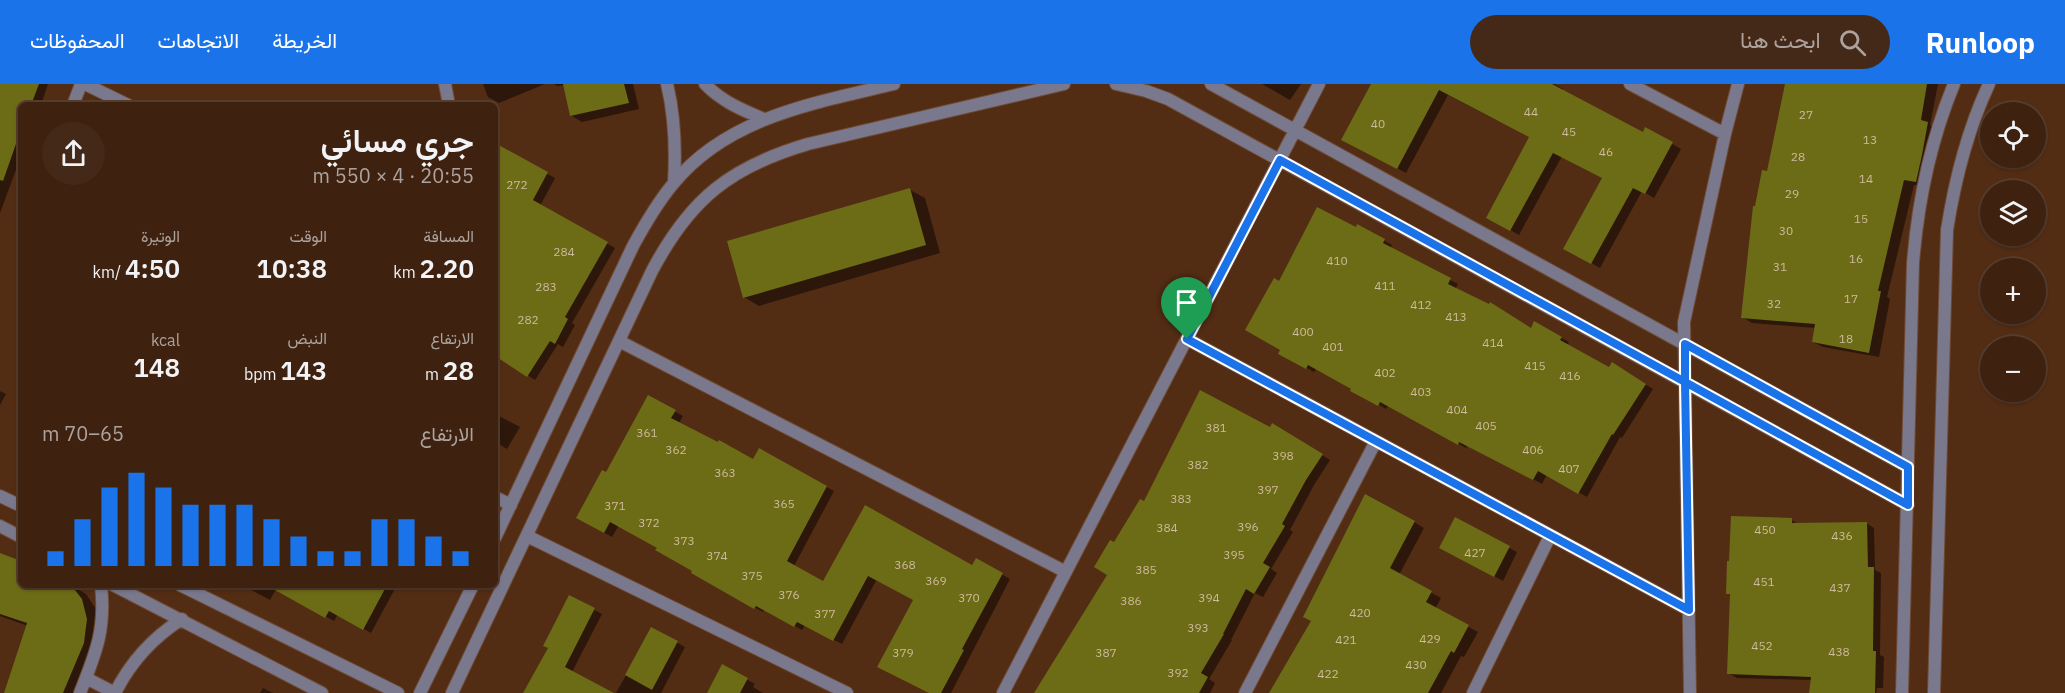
<!DOCTYPE html>
<html lang="ar">
<head>
<meta charset="utf-8">
<style>
  :root { --surface:#3e210f; --page:#452918; --text:#f1f3f6; --muted:#ada39e; --line:#573e2f; --accent:#1a73e8 }
  body { margin:0; font-family:"IBM Plex Sans",Vazirmatn,sans-serif; background:var(--page); color:var(--text); direction:rtl; height:100vh; display:flex; flex-direction:column; font-size:22px; white-space:nowrap }
  * { box-sizing:border-box; margin:0 }
  p { font-size:20px; color:var(--muted) }
  .icon { flex:none; width:33px; height:33px; fill:none; stroke:currentColor; stroke-width:2; stroke-linecap:round; stroke-linejoin:round }
  .map { position:relative; flex:1; overflow:hidden; direction:ltr }
  .side { position:absolute; left:18px; top:18px; width:480px; height:486px; display:flex; flex-direction:column; background:var(--surface); border-radius:9px; box-shadow:0 2px 4px #0004,0 0 0 2px var(--line); direction:rtl }
  .side>* { flex:none }
  .buttons { position:absolute; left:1980px; top:18px; display:grid; gap:12px }
  .buttons a { display:grid; place-items:center; width:66px; height:66px; border-radius:50%; background:var(--surface); box-shadow:0 2px 4px #0004,0 0 0 2px var(--line); font-size:30px }
  .pin { position:absolute; display:grid; place-items:center; width:51px; height:51px; color:#fff; margin:-62px -26px; border-radius:50% 50% 50% 0; rotate:-45deg; box-shadow:0 0 6px #0007 }
  .pin .icon { rotate:45deg }
  .round { display:grid; place-items:center; flex:none; width:63px; height:63px; border-radius:32px; background:var(--page) }
  .summary { display:flex; align-items:center; justify-content:space-between; height:102px; padding:0 24px }
  h1 { font-size:33px; font-weight:600; line-height:45px }
  .figures { display:grid; grid-template-columns:repeat(3,1fr); gap:9px; height:102px; padding:6px 24px }
  .figures div { display:grid; align-content:center }
  .figures b { font-size:26px; font-weight:600 }
  .figures small { font-size:16px; font-weight:400 }
  .figures p { font-size:16px }
  .chart { height:168px; padding:12px 24px }
  .chart p { display:flex; justify-content:space-between }
  .chart svg { width:100%; height:108px; margin-top:6px; stroke:var(--accent); stroke-width:6 }
  header { display:flex; align-items:center; gap:36px; box-sizing:border-box; height:84px; padding:0 30px; background:var(--accent); color:#fff }
  header strong { font-size:28px }
  nav { display:flex; gap:33px; margin-inline-start:auto; font-size:21px }
  .search { width:420px; height:54px; background:var(--page); display:flex; align-items:center; gap:15px; box-sizing:border-box; padding:0 21px; border-radius:33px; color:var(--muted); font-size:22px }
  .map>svg:first-child { display:block }
  .shadow { fill:#0007 }
  .building { fill:#6c6b16 }
  .lines { fill:none; stroke-linecap:round; stroke-linejoin:round }
  .street-casing { stroke:#6f4a34; stroke-width:14 }
  .street { stroke:#79788c; stroke-width:12 }
  .route-casing { stroke:#fff; stroke-width:12 }
  .route { stroke:#1a73e8; stroke-width:8 }
  .labels { text-anchor:middle; dominant-baseline:central; stroke-width:6; stroke-linejoin:round; paint-order:stroke }
  .number-label { font-size:12px; fill:#ceba9c }
</style>
</head>
<body>
<header>
<strong>Runloop</strong>
<div class="search"><svg class="icon" aria-label="search" viewBox="0 0 24 24"><circle cx="10" cy="10" r="6"/><path d="M15 15l6 6"/></svg>ابحث هنا</div>
<nav><a>الخريطة</a><a>الاتجاهات</a><a>المحفوظات</a></nav>
</header>
<div class="map">
<svg width="2065" height="609" viewBox="0 0 2065 609">
  <rect width="100%" height="100%" fill="#532c14"/>
  <path class="shadow" d="M0,0H48L41,21H21V72L0,129Z
    M483,0H545L499,19L488,13Z
    M554,0H633L639,25L582,38L572,32L565,1L557,2Z
    M1262,0H1301L1290,16Z
    M1379,0H1554L1563,5L1562,7L1643,50L1646,45L1681,65L1654,114L1642,107L1600,184L1565,164L1604,94L1562,72L1519,151L1488,133L1531,53L1497,34L1496,36L1448,11L1406,89L1343,55Z
    M1787,0H1938L1930,41L1937,45L1926,102L1914,101L1887,213L1890,215L1879,273L1823,263L1813,258L1816,244L1752,239L1742,233L1768,89Z
    M496,62L555,94L540,122L615,164L572,239L575,241L563,263L558,260L535,296L495,270Z
    M910,106L925,114L940,169L759,222L744,213Z
    M1358,142L1392,161L1390,165L1458,200L1455,205L1531,246L1535,239L1569,258L1567,262L1609,285H1620L1653,305L1622,354L1620,353L1587,413L1547,390L1542,400L1468,361L1466,364L1389,321L1386,325L1317,284L1314,288L1280,269L1282,265L1279,199Z
    M0,307L6,310L0,321Z
    M649,313L683,332L679,339L753,377L759,366L834,407L794,482L824,499L865,423L973,483L976,476L1010,495L951,609H930L915,516L877,495L842,560L805,541L802,546L764,525L763,528L693,489L694,486L659,463L619,441L612,453L578,434L607,390Z
    M495,330L520,343L507,365L495,358Z
    M1273,341L1330,376L1314,401L1290,446L1293,448L1271,485L1277,489L1263,513L1255,509L1231,556H1232L1209,595L1215,599L1210,609H1036L1109,490L1114,460L1144,419L1270,345Z
    M1455,435L1517,468L1503,497L1449,468Z
    M1791,436L1800,441L1866,439L1874,444L1875,486L1881,489L1880,571L1884,573L1883,604H1877L1876,609H1811L1812,596L1737,594L1728,589L1731,511L1727,509Z
    M1414,438L1424,444L1399,491L1441,514L1435,525L1478,548L1464,573L1461,572L1441,609H1271Z
    M0,471L21,479V501H71L86,510L96,525L101,544L81,609H5L28,542L0,532Z
    M242,501H397L371,549L338,530L334,537L276,505L270,516Z
    M570,513L602,530L572,588L611,609H525L550,564Z
    M652,545L685,563L661,609H616Z
    M723,582L755,600L753,603L763,609H708Z
    M263,604L273,609H260Z"/>
  <path class="building" d="M0,0H39L31,21H21V59L17,57L3,97L0,96Z
    M563,0H624L629,19L570,32Z
    M1371,0H1552L1643,48L1645,43L1673,58L1645,110L1633,104L1591,180L1563,165L1602,94L1553,69L1510,147L1486,134L1529,53L1439,6L1397,85L1341,56Z
    M1785,0H1927L1921,36L1928,38L1922,71L1916,98L1904,96L1878,207H1881L1869,269L1812,258L1815,240L1741,234L1753,122H1755L1762,86L1767,87Z
    M495,59L548,88L533,116L608,158L565,233L568,235L555,260L550,257L527,293L495,272Z
    M910,104L926,161L743,214L727,157Z
    M1317,123L1356,143L1357,140L1385,155L1383,159L1451,194L1448,200L1489,220L1490,218L1531,244L1534,237L1562,253L1560,256L1609,283L1612,278L1646,300L1613,351L1612,350L1578,410L1538,387L1533,396L1459,358L1458,361L1380,318L1378,322L1350,307L1351,305L1308,281L1306,285L1278,270L1280,266L1245,246L1274,194L1279,197Z
    M1200,306L1270,343L1272,339L1323,370L1306,396L1282,440L1285,442L1263,479L1270,483L1254,510L1246,505L1223,550H1224L1201,589L1208,593L1199,609H1034L1107,491L1094,483L1110,456L1114,458L1140,415L1144,417Z
    M648,311L676,326L671,334L718,358L719,356L753,375L759,364L827,402L787,477L823,497L865,421L972,481L976,474L1003,489L962,565L964,566L941,609H929L877,583L913,516L868,492L833,557L797,538L794,543L756,522L754,525L691,489L692,487L655,466L657,464L610,438L604,449L576,434L602,386L606,388Z
    M1365,410L1415,437L1390,484L1432,507L1426,518L1469,541L1454,569L1451,567L1428,609H1269L1311,537L1303,533Z
    M1731,432L1792,434V439L1867,438L1868,483H1874L1873,567H1876L1875,609H1809L1811,593L1727,590L1730,510H1726L1727,477H1729Z
    M1455,433L1510,462L1494,493L1439,464Z
    M0,469L21,477V501H71L82,515L87,535L84,559L63,609H4L27,539L0,530Z
    M266,501H387L363,546L329,527L325,534Z
    M569,511L595,524L565,583L614,609H523L548,564L543,562Z
    M651,543L678,557L652,606L625,591Z
    M722,580L748,594L740,609H707Z"/>
  <g class="lines">
    <g class="street-casing">
      <path id="street" d="M85,0L128,21
        M445,0L449,21
        M667,0C675,33 676,64 674,98
        M705,0C721,17 742,26 764,35
        M1116,0L1146,7L1168,15L1908,421
        M1211,0L1908,383
        M1630,0L1725,50
        M73,21L81,0
        M1187,255L1689,526
        M619,257L1066,488
        M0,412L21,422
        M495,413L511,421
        M0,442L21,453
        M527,452L847,609
        M495,454L633,162C645,140 657,119 673,100C727,33 815,19 894,0
        M113,501L322,609
        M180,501L398,609
        M86,594L115,609
        M80,609C96,569 106,545 101,501
        M115,609C131,577 152,554 182,535
        M420,609L473,501
        M452,609L652,187C690,115 730,83 808,60L1064,0
        M1003,609L1319,0
        M1245,609L1376,357
        M1473,609L1550,452
        M1690,609L1684,238L1725,50L1738,0
        M1902,609L1913,179C1918,117 1930,58 1954,0
        M1934,609L1947,146C1955,95 1967,47 1989,0"/>
    </g>
    <use href="#street" class="street"/>
  </g>
  <g class="lines">
    <g class="route-casing">
      <path id="route" d="M1187,255L1280,76L1685,298V260L1908,383V421L1685,298L1689,526L1187,255"/>
    </g>
    <use href="#route" class="route"/>
  </g>
  <g class="labels">
    <g class="number-label">
      <text x="1531" y="27">44</text>
      <text x="1806" y="30">27</text>
      <text x="1378" y="39">40</text>
      <text x="1569" y="47">45</text>
      <text x="1870" y="55">13</text>
      <text x="1606" y="67">46</text>
      <text x="1798" y="72">28</text>
      <text x="1866" y="94">14</text>
      <text x="517" y="100">272</text>
      <text x="1792" y="109">29</text>
      <text x="1861" y="134">15</text>
      <text x="1786" y="146">30</text>
      <text x="564" y="167">284</text>
      <text x="1856" y="174">16</text>
      <text x="1337" y="176">410</text>
      <text x="1780" y="182">31</text>
      <text x="1385" y="201">411</text>
      <text x="546" y="202">283</text>
      <text x="1851" y="214">17</text>
      <text x="1774" y="219">32</text>
      <text x="1421" y="220">412</text>
      <text x="1456" y="232">413</text>
      <text x="528" y="235">282</text>
      <text x="1303" y="247">400</text>
      <text x="1846" y="254">18</text>
      <text x="1493" y="258">414</text>
      <text x="1333" y="262">401</text>
      <text x="1535" y="281">415</text>
      <text x="1385" y="288">402</text>
      <text x="1570" y="291">416</text>
      <text x="1421" y="307">403</text>
      <text x="1457" y="325">404</text>
      <text x="1486" y="341">405</text>
      <text x="1216" y="343">381</text>
      <text x="647" y="348">361</text>
      <text x="676" y="365">362</text>
      <text x="1533" y="365">406</text>
      <text x="1283" y="371">398</text>
      <text x="1198" y="380">382</text>
      <text x="1569" y="384">407</text>
      <text x="725" y="388">363</text>
      <text x="1268" y="405">397</text>
      <text x="1181" y="414">383</text>
      <text x="784" y="419">365</text>
      <text x="615" y="421">371</text>
      <text x="649" y="438">372</text>
      <text x="1248" y="442">396</text>
      <text x="1167" y="443">384</text>
      <text x="1765" y="445">450</text>
      <text x="1842" y="451">436</text>
      <text x="684" y="456">373</text>
      <text x="1475" y="468">427</text>
      <text x="1234" y="470">395</text>
      <text x="717" y="471">374</text>
      <text x="905" y="480">368</text>
      <text x="1146" y="485">385</text>
      <text x="752" y="491">375</text>
      <text x="936" y="496">369</text>
      <text x="1764" y="497">451</text>
      <text x="1840" y="503">437</text>
      <text x="789" y="510">376</text>
      <text x="969" y="513">370</text>
      <text x="1209" y="513">394</text>
      <text x="1131" y="516">386</text>
      <text x="1360" y="528">420</text>
      <text x="825" y="529">377</text>
      <text x="1198" y="543">393</text>
      <text x="1430" y="554">429</text>
      <text x="1346" y="555">421</text>
      <text x="1762" y="561">452</text>
      <text x="1839" y="567">438</text>
      <text x="903" y="568">379</text>
      <text x="1106" y="568">387</text>
      <text x="1416" y="580">430</text>
      <text x="1178" y="588">392</text>
      <text x="1328" y="589">422</text>
    </g>
  </g>
</svg>
<div class="buttons">
<a><svg class="icon" aria-label="locate" viewBox="0 0 24 24"><circle cx="12" cy="12" r="6"/><path d="M12 2v4M12 18v4M2 12h4M18 12h4"/></svg></a>
<a><svg class="icon" aria-label="layers" viewBox="0 0 24 24"><path d="M12 4l9 5-9 5-9-5zM3 14l9 5 9-5"/></svg></a>
<a>+</a>
<a>−</a>
</div>
<div class="pin" style="left:1187px;top:255px;background:#1e9e55"><svg class="icon" aria-label="arrive" viewBox="0 0 24 24"><path d="M6 21V4h12l-3 4 3 4H6"/></svg></div>
<section class="side">
<div class="summary"><div><h1>جري مسائي</h1><p>20:55 · 4 × 550 m</p></div><a class="round"><svg class="icon" aria-label="share" viewBox="0 0 24 24"><path d="M12 15V3M7 8l5-5 5 5M5 13v7h14v-7"/></svg></a></div>
<div class="figures">
<div><p>المسافة</p><b>2.20<small> km</small></b></div>
<div><p>الوقت</p><b>10:38</b></div>
<div><p>الوتيرة</p><b>4:50<small> /km</small></b></div>
</div>
<div class="figures">
<div><p>الارتفاع</p><b>28<small> m</small></b></div>
<div><p>النبض</p><b>143<small> bpm</small></b></div>
<div><p>kcal</p><b>148</b></div>
</div>
<div class="chart"><p><span>الارتفاع</span>65–70 m</p>
<svg viewBox="0 0 160 44" preserveAspectRatio="none"><path d="M5 44V38M15 44V25M25 44V12M35 44V6M45 44V12M55 44V19M65 44V19M75 44V19M85 44V25M95 44V32M105 44V38M115 44V38M125 44V25M135 44V25M145 44V32M155 44V38"/></svg>
</div>
</section>
</div>
</body>
</html>
